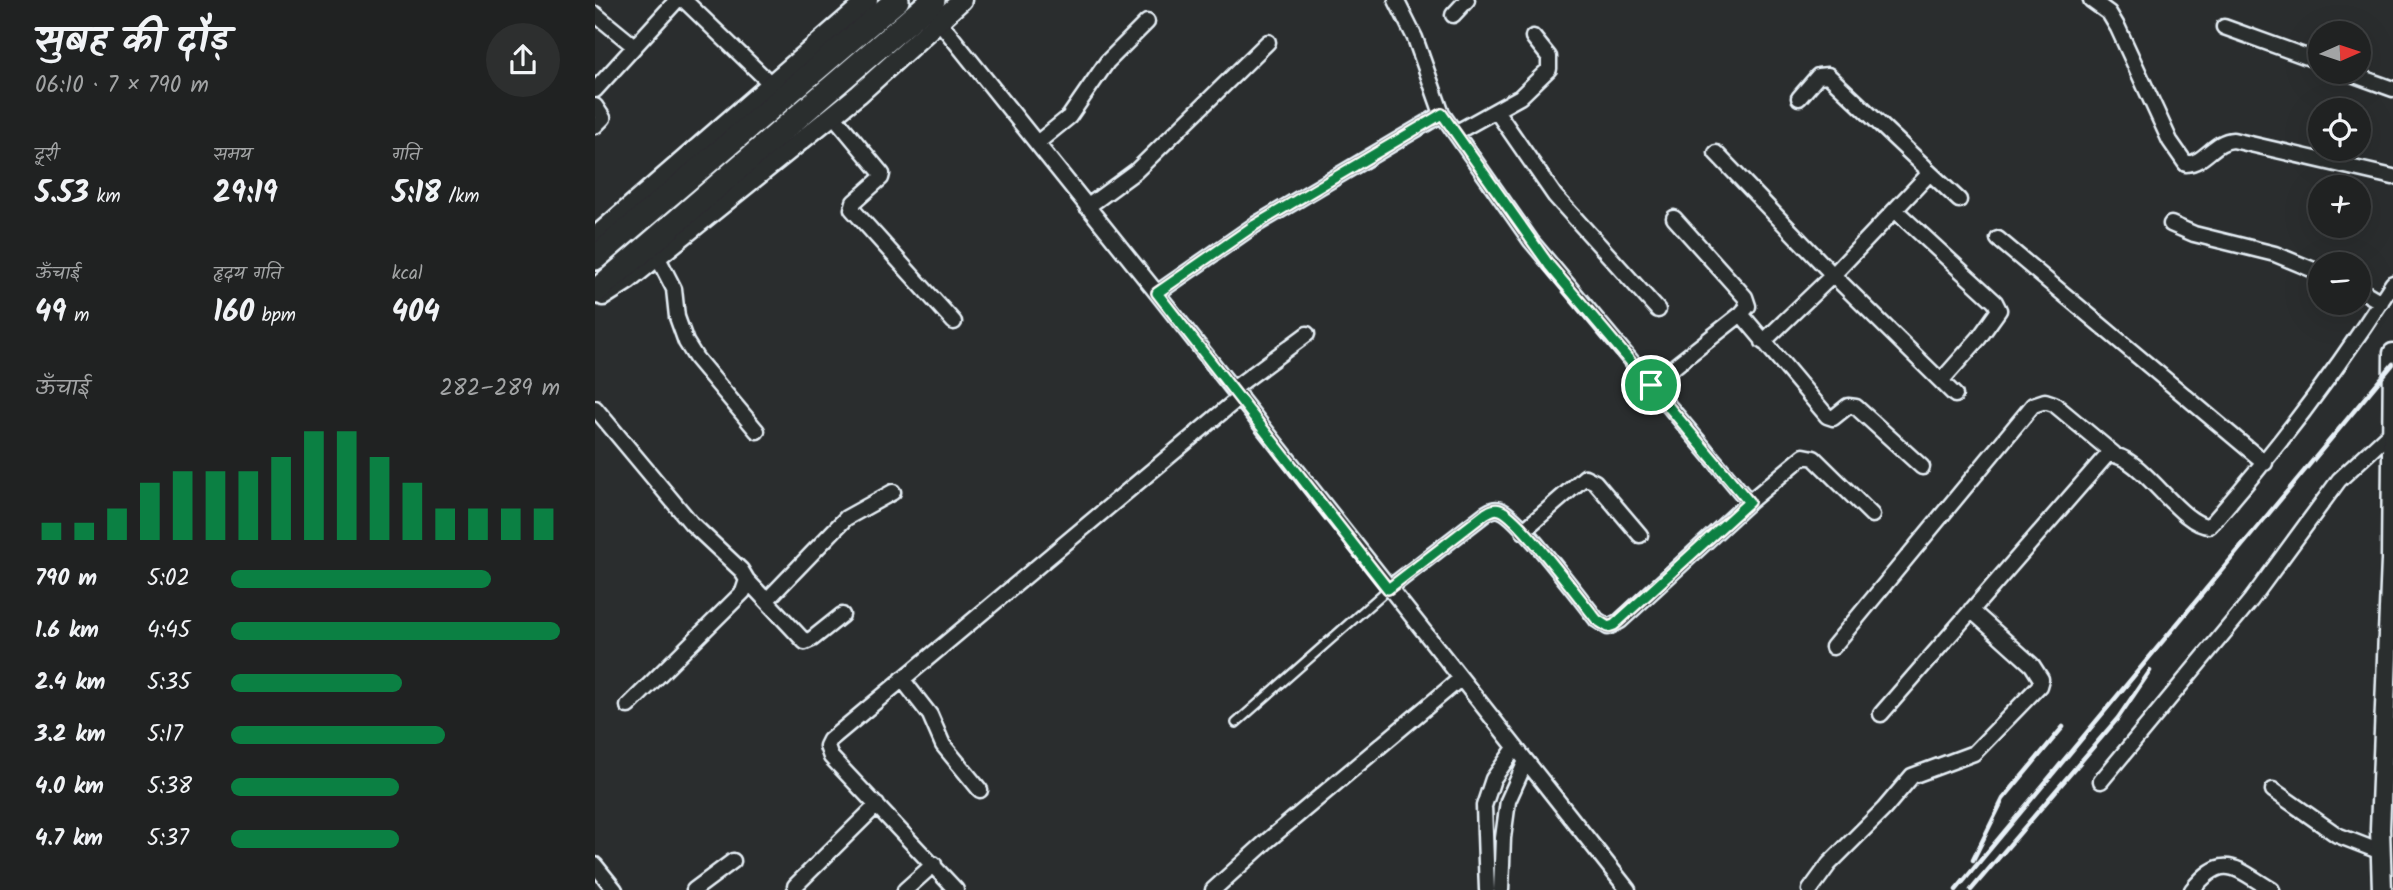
<!DOCTYPE html>
<html lang="hi">
<head>
<meta charset="utf-8">
<style>
  :root { --surface:#202222; --page:#2d2f2f; --text:#f1f3f6; --muted:#a2a4a5; --line:#3d3f40; --accent:#0b8043 }
  body { margin:0; font-family:Kalam,"Playpen Sans Deva",sans-serif; background:var(--page); color:var(--text); height:100vh; display:flex; flex-direction:column; font-size:26px; white-space:nowrap }
  * { box-sizing:border-box; margin:0 }
  p { font-size:23px; color:var(--muted) }
  .icon { flex:none; width:38px; height:38px; fill:none; stroke:currentColor; stroke-width:2; stroke-linecap:round; stroke-linejoin:round }
  .map { position:relative; flex:1; overflow:hidden }
  .sheet { display:flex; flex-direction:column; background:var(--surface); width:595px }
  .sheet>* { flex:none }
  .needle { width:46px; rotate:87deg }
  .tools { position:absolute; left:1713px; top:21px; display:grid; gap:14px }
  .tools a { display:grid; place-items:center; width:63px; height:63px; border-radius:50%; background:var(--surface); box-shadow:0 7px 28px #0002,0 0 0 2px var(--line); font-size:35px }
  .pin { position:absolute; display:grid; place-items:center; width:60px; height:60px; color:#fff; margin:-30px; border:4px solid #fff; border-radius:50%; box-shadow:0 2px 7px #0007 }
  .round { display:grid; place-items:center; flex:none; width:74px; height:74px; border-radius:37px; background:var(--page) }
  .overview { display:flex; align-items:center; justify-content:space-between; height:119px; padding:0 35px }
  h1 { font-size:38px; font-weight:600; line-height:52px }
  .metrics { display:grid; grid-template-columns:repeat(3,1fr); gap:10px; height:119px; padding:7px 35px }
  .metrics div { display:grid; align-content:center }
  .metrics b { font-size:30px; font-weight:600 }
  .metrics small { font-size:19px; font-weight:400 }
  .metrics p { font-size:19px }
  .chart { height:196px; padding:14px 35px }
  .chart p { display:flex; justify-content:space-between }
  .chart svg { width:100%; height:126px; margin-top:7px; stroke:var(--accent); stroke-width:6 }
  ul { padding:0 35px; list-style:none; font-size:23px }
  li { display:grid; grid-template-columns:112px 84px 1fr; align-items:center; height:52px }
  li i { height:18px; border-radius:9px; background:var(--accent) }
  main { display:flex; flex:1; min-height:0 }
  .map>svg:first-child { display:block }
  .lines { fill:none; stroke-linecap:round; stroke-linejoin:round }
  .service-casing { stroke:#e8f1f8; stroke-width:12 }
  .minor-casing { stroke:#e8f1f8; stroke-width:19 }
  .tertiary-casing { stroke:#e8f1f8; stroke-width:23 }
  .trunk-casing { stroke:#e8f1f8; stroke-width:28 }
  .service { stroke:#2a2d2e; stroke-width:7 }
  .minor { stroke:#2a2d2e; stroke-width:14 }
  .tertiary { stroke:#2a2d2e; stroke-width:18 }
  .trunk { stroke:#2a2d2e; stroke-width:23 }
  .rail { stroke:#e8f1f8; stroke-width:4.5 }
  .route-casing { stroke:#fff; stroke-width:14 }
  .route { stroke:#0b8043; stroke-width:9 }
</style>
</head>
<body>
<main>
<section class="sheet">
<div class="overview"><div><h1>सुबह की दौड़</h1><p>06:10 · 7 × 790 m</p></div><a class="round"><svg class="icon" aria-label="share" viewBox="0 0 24 24"><path d="M12 15V3M7 8l5-5 5 5M5 13v7h14v-7"/></svg></a></div>
<div class="metrics">
<div><p>दूरी</p><b>5.53<small> km</small></b></div>
<div><p>समय</p><b>29:19</b></div>
<div><p>गति</p><b>5:18<small> /km</small></b></div>
</div>
<div class="metrics">
<div><p>ऊँचाई</p><b>49<small> m</small></b></div>
<div><p>हृदय गति</p><b>160<small> bpm</small></b></div>
<div><p>kcal</p><b>404</b></div>
</div>
<div class="chart"><p><span>ऊँचाई</span>282–289 m</p>
<svg viewBox="0 0 160 44" preserveAspectRatio="none"><path d="M5 44V38M15 44V38M25 44V33M35 44V24M45 44V20M55 44V20M65 44V20M75 44V15M85 44V6M95 44V6M105 44V15M115 44V24M125 44V33M135 44V33M145 44V33M155 44V33"/></svg>
</div>
<ul>
<li><b>790 m</b>5:02<i style="width:79%"></i></li>
<li><b>1.6 km</b>4:45<i style="width:100%"></i></li>
<li><b>2.4 km</b>5:35<i style="width:52%"></i></li>
<li><b>3.2 km</b>5:17<i style="width:65%"></i></li>
<li><b>4.0 km</b>5:38<i style="width:51%"></i></li>
<li><b>4.7 km</b>5:37<i style="width:51%"></i></li>
</ul>
</section>
<div class="map">
<svg width="1798" height="890" viewBox="0 0 1798 890">
  <rect width="100%" height="100%" fill="#2a2d2e"/>
  <filter id="ink" filterUnits="userSpaceOnUse"><feTurbulence type="fractalNoise" baseFrequency=".0143" numOctaves="2"/><feDisplacementMap in="SourceGraphic" scale="14" xChannelSelector="R" yChannelSelector="G"/><feConvolveMatrix kernelMatrix="1 2 1 2 8 2 1 2 1" color-interpolation-filters="sRGB"/></filter>
  <g filter="url(#ink)">
    <g class="lines">
      <g class="service-casing">
        <path id="service" d="M641,723L793,589"/>
      </g>
      <g class="minor-casing">
        <path id="minor" d="M89,0L177,85
          M801,0L820,38L847,114L936,241L1154,502
          M1496,0L1514,13L1523,28L1575,141L1591,164C1610,163 1619,141 1638,140L1798,177
          M0,14L39,46
          M858,15L872,0
          M343,20L562,293L1033,890
          M1629,27L1726,62
          M1751,72L1798,89
          M0,90L82,0
          M0,106L8,118L0,126
          M902,112L960,196L1063,310
          M238,115L287,174L286,178L259,202L257,209L359,322
          M860,133L925,97L954,69V57L938,37
          M442,143L474,117L512,62L552,22
          M1121,153L1238,275L1360,395
          M1333,171L1364,200
          M492,207L541,171L673,42
          M1300,210L1400,302L1404,310L1384,338L1346,381
          M1576,224L1599,234L1680,254L1726,273
          M1403,239L1670,463
          M62,256L79,289L82,317L91,342L101,358L162,431
          M1764,289L1786,302
          M562,293L660,225L847,114
          M1146,314L1232,416L1238,418L1253,406L1261,407L1327,467
          M1168,342L1238,275L1333,175L1330,167L1233,75L1223,76L1204,98
          M1056,385L1146,314L1153,306L1150,297L1079,218
          M638,389L712,334
          M0,408L96,523L146,570L152,580L148,592L33,706
          M928,531L990,477L1000,482L1045,535
          M152,580L210,642L217,639L247,615
          M793,589L890,514C895,511 899,508 905,510C923,515 987,601 1002,620L1013,627L1025,621L1154,502L1209,456L1219,458L1277,515
          M172,600L251,518L298,492
          M1238,647L1438,405L1450,401L1459,404L1519,454
          M307,679L335,715L348,745L385,790
          M1286,714L1512,455C1544,450 1583,525 1614,526L1619,521C1685,446 1744,367 1798,283
          M1506,781L1656,600L1744,480L1798,430
          M1678,790L1742,835L1786,852
          M0,865L20,890
          M200,886L282,805
          M99,890L138,861
          M310,890L339,864
          M361,890L236,757L232,746L235,740L645,397
          M618,890L672,841L865,679
          M892,890L889,806L898,779L920,748
          M906,890L908,838L913,801L931,761
          M1215,890L1234,864L1289,809L1317,776L1379,753L1444,686L1446,679L1437,665L1376,610
          M1597,890C1629,851 1640,868 1677,890"/>
      </g>
      <g class="tertiary-casing">
        <path id="tertiary" d="M0,237L273,0
          M8,296L33,280L264,94L367,0
          M1787,890L1785,829L1796,560L1798,353"/>
      </g>
      <g class="trunk-casing">
        <path id="trunk" d="M0,258L302,0
          M0,292L338,0"/>
      </g>
      <use href="#service" class="service"/>
      <use href="#minor" class="minor"/>
      <use href="#tertiary" class="tertiary"/>
      <use href="#trunk" class="trunk"/>
      <path class="rail" d="M1378,860L1408,799L1468,727
        M1361,890L1798,364
        M1376,890L1523,718L1555,671"/>
    </g>
  </g>
  <g class="lines" filter="url(#ink)">
    <g class="route-casing">
      <path id="route" d="M847,114L954,265L1154,502L1019,625L1013,627L1002,620C987,602 923,515 905,510C899,508 895,511 890,514L793,589L562,293L660,225Z"/>
    </g>
    <use href="#route" class="route"/>
  </g>
</svg>
<div class="tools">
<a><svg class="needle" viewBox="-14 -14 28 28"><path d="M0-13l5 13h-10z" fill="#e53935"/><path d="M0 13l5-13h-10z" fill="#a2a4a5"/></svg></a>
<a><svg class="icon" aria-label="locate" viewBox="0 0 24 24"><circle cx="12" cy="12" r="6"/><path d="M12 2v4M12 18v4M2 12h4M18 12h4"/></svg></a>
<a>+</a>
<a>−</a>
</div>
<div class="pin" style="left:1056px;top:385px;background:#1e9e55"><svg class="icon" aria-label="arrive" viewBox="0 0 24 24"><path d="M6 21V4h12l-3 4 3 4H6"/></svg></div>
</div>
</main>
</body>
</html>
